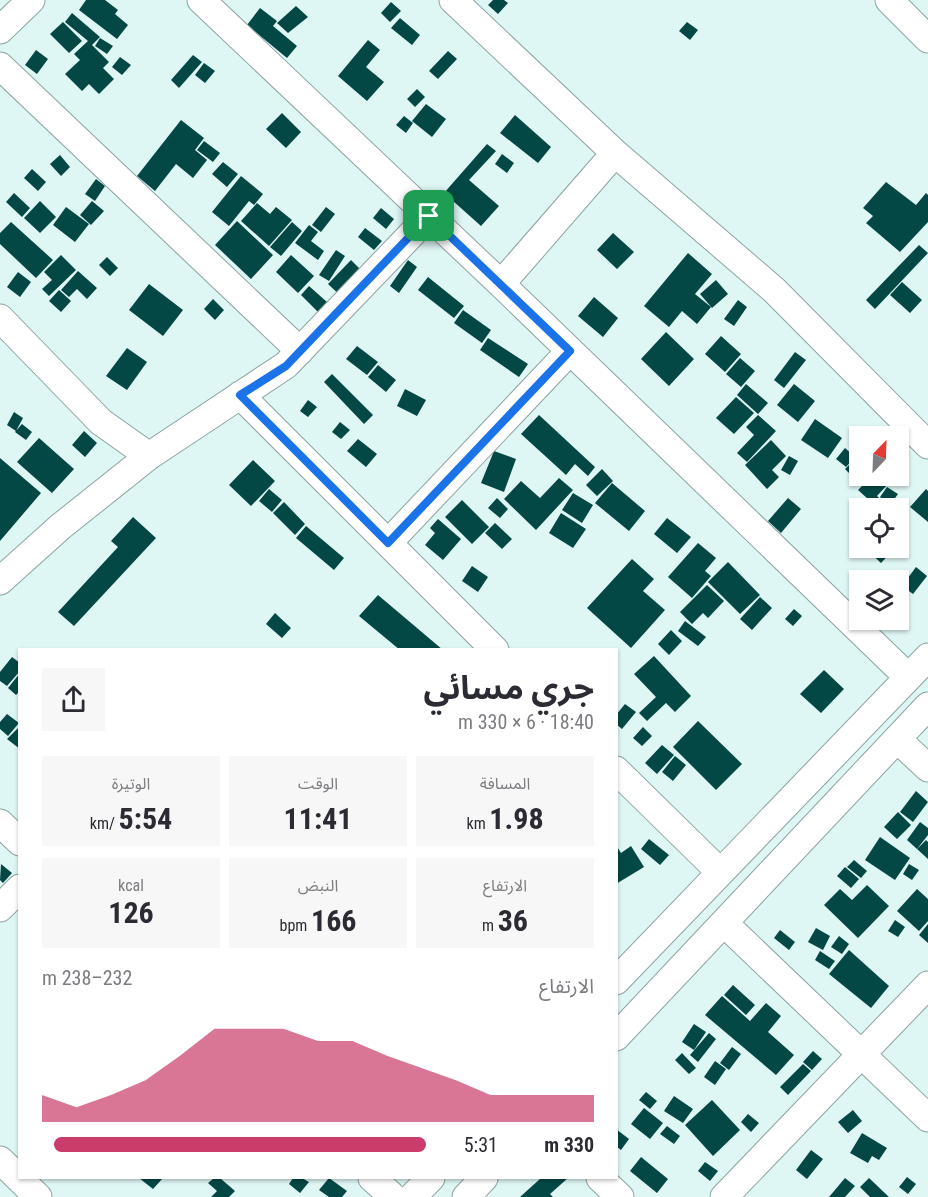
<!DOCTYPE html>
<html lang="ar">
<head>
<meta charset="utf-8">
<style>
  :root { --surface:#fff; --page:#f7f7f7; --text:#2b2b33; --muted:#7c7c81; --accent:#ca3c69 }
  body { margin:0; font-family:"Roboto Condensed","Noto Sans Arabic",sans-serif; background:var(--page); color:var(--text); direction:rtl; height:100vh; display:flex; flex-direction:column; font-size:22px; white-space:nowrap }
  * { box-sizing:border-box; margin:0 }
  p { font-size:20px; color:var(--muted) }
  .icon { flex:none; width:33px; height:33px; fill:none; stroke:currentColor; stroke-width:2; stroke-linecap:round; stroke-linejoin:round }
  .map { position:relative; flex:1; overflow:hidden; direction:ltr }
  .side { position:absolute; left:18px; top:648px; width:600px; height:531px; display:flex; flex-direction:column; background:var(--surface); border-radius:0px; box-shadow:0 2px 4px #0004; direction:rtl }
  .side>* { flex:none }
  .needle { width:39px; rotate:23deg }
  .fabs { position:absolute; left:849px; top:426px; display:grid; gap:12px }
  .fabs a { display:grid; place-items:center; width:60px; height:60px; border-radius:0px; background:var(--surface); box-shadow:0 2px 4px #0004; font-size:30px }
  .pin { position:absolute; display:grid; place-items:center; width:51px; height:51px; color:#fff; margin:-26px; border-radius:12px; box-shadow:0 3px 9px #0006 }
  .round { display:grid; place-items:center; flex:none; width:63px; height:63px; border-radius:0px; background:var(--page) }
  .head { display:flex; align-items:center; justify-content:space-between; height:102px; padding:0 24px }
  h1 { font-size:33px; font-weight:700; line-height:45px }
  .metrics { display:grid; grid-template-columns:repeat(3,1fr); gap:9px; height:102px; padding:6px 24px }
  .metrics div { display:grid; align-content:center; border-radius:0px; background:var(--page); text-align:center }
  .metrics b { font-size:30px; font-weight:700 }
  .metrics small { font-size:16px; font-weight:400 }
  .metrics p { font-size:16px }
  .chart { height:168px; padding:12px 24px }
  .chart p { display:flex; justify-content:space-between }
  .chart svg { width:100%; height:108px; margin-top:6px; fill:var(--accent); opacity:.7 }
  ul { padding:0 24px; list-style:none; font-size:20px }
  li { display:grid; grid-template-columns:96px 72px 1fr; align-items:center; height:45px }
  li i { height:15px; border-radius:8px; background:var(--accent) }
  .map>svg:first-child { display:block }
  .building { fill:#044845 }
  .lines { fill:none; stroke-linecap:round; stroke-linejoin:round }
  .minor-casing { stroke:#8ca4a1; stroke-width:29 }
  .minor { stroke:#fff; stroke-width:27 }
  .route-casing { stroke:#fff; stroke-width:12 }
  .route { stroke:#1a73e8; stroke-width:8 }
</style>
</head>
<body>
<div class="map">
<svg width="928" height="1197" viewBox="0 0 928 1197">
  <rect width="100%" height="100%" fill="#def6f4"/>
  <path class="building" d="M86,0H105L118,10L115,14L128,25L117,39L79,10Z
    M493,0H504L508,3L498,14L488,5Z
    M391,2L401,11L390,22L381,13Z
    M296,6L308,17L288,33L277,23Z
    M260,8L277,21L273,26L297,46L287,58L247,25Z
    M72,13L100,37L92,45L109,62L103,68L114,79L99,94L89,84L82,91L65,74L80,60L74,54L88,41L65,22Z
    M400,18L420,35L412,45L391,28Z
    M63,22L82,41L69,53L50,34Z
    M687,22L698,30L690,40L679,31Z
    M100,38L113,46L107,54L95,46Z
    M368,40L380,50L366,67L384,82L367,101L338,76Z
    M36,50L48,59L37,74L25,65Z
    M448,51L457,59L438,79L429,71Z
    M193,55L202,62L179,88L171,80Z
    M120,57L131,65L122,75L112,67Z
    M204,63L215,71L205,83L195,75Z
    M417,89L425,97L415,107L407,99Z
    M426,104L446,119L432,137L412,121Z
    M282,113L301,132L286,148L266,129Z
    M515,115L551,147L538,163L500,133Z
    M404,116L413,123L406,133L396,125Z
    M181,120L204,138L195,150L207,160L193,178L176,164L155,191L137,176Z
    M204,141L220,153L213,162L197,150Z
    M487,144L496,151L469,180L499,206L481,226L444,193Z
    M502,154L514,163L507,173L495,164Z
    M60,155L70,167L61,176L50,164Z
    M223,162L238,174L227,187L212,174Z
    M32,169L46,182L38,191L24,178Z
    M241,176L263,194L254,205L249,201L229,226L212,212Z
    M96,179L105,186L95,201L85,194Z
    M886,182L916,205L926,193L928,195V222L900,252L866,223L873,216L863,208Z
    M14,193L30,208L22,217L6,202Z
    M40,201L56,217L40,233L24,218Z
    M92,201L104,211L91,225L80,215Z
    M257,203L270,214L276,207L292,220L269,246L241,221Z
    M66,207L89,224L75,242L53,225Z
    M326,207L335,214L321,232L312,225Z
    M381,208L394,219L386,229L373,218Z
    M237,221L273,255L251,279L215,245Z
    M11,222L53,260L36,278L0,244V233Z
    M292,222L302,231L281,256L270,247Z
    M309,225L318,232L311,241L324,251L318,260L295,243Z
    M365,228L382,241L374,250L358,237Z
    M613,233L634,252L617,269L597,250Z
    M919,245L928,253L875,309L866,300Z
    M336,250L345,256L329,281L319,275Z
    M688,253L712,274L695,294L711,307L697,324L682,311L669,327L644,306Z
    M61,255L76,270L49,296L42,289L52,280L44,272Z
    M291,255L314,276L298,293L276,272Z
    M107,257L118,268L110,276L99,265Z
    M351,260L361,270L346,301L328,284Z
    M408,260L417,267L399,293L390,286Z
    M78,271L97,288L87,299L77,289L69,297L61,290Z
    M18,272L31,282L20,297L7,287Z
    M428,277L464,306L454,318L418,290Z
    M716,280L728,294L712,308L700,294Z
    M902,282L922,300L910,313L890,295Z
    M149,284L183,310L163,336L129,310Z
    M309,286L327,302L318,312L301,295Z
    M59,290L71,301L61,312L49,301Z
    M594,297L618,318L603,337L578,316Z
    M213,299L224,310L215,320L204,309Z
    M738,300L747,307L734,326L724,319Z
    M463,310L491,330L482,343L454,323Z
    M666,332L694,359L669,386L641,359Z
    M721,336L741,354L725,372L705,354Z
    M488,338L528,364L519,377L480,350Z
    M357,346L378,362L367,375L346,359Z
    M127,348L147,362L127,390L106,376Z
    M795,352L806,360L784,388L774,380Z
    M740,358L755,371L741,387L726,374Z
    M378,365L396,380L386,392L368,377Z
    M332,374L373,415L364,424L324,382Z
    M746,384L768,403L758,414L737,395Z
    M794,384L815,401L798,422L777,405Z
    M405,389L426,400L417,416L397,406Z
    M736,397L754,413L734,434L716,418Z
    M308,400L317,407L308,417L300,411Z
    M14,412L23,418L16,431L7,425Z
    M539,415L595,467L588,476L575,464L566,475L521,434Z
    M758,415L776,431L747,462L737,453L754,435L746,427Z
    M815,419L842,438L828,458L801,440Z
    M340,422L350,430L341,439L332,432Z
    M22,424L32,432L26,440L15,432Z
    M84,431L97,443L85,457L72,445Z
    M39,438L74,469L52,493L17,462Z
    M358,439L377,454L366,467L347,451Z
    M771,440L786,456L772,470L779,477L767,489L745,465Z
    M845,448L855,457L846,467L836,459Z
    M494,451L516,459L504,492L481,483Z
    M789,456L798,461L790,475L781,470Z
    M0,458L41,493L0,541Z
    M253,460L275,481L251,506L229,485Z
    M853,461L860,468V474L855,479L845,469Z
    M602,469L613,481L597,496L586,485Z
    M872,476H878L888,484L877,496L887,505L884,508H878L858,490Z
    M559,478L573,490L536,530L504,499L521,481L540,498Z
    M612,483L645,511L629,531L595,503Z
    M887,487L898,494L890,505L880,497Z
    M269,489L282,500L272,512L259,501Z
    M926,489L928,491V522L910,507Z
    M573,493L593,505L582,523L562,510Z
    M497,498L508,509L500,518L488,508Z
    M788,498L801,509L781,533L768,521Z
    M462,500L489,527L472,544L445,517Z
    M284,502L305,524L295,535L273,513Z
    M561,513L586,529L573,548L549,533Z
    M133,517L156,538L74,626L58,612L118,547L111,541Z
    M667,518L691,537L677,553L654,534Z
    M438,519L461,539L443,560L425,545L435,533L430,528Z
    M495,523L512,539L502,549L485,533Z
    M306,526L344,558L334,570L296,538Z
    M698,543L716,558L705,571L711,576L692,598L668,577Z
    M865,548H895L881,563Z
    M632,559L654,579L643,591L665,610L631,648L587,608Z
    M728,562L760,595L740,614L708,582Z
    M472,566L488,577L478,592L462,581Z
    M916,567L927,576L913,594L902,586Z
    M707,585L724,601L708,618L703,613L692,624L680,612Z
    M378,595L443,650H400L359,616Z
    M760,597L772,608L752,630L740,619Z
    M794,609L802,616L793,626L785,619Z
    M275,613L291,628L282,638L266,624Z
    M685,621L706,637L698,646L678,631Z
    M671,630L682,641L669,655L658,644Z
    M654,656L691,696L675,712L666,703L647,721L639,713L656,697L634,674Z
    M12,657L20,663V671L7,686L0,681V672Z
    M824,670L844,689L821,713L800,694Z
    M20,673V691L16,695L8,688Z
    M625,704L636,712L622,729L616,724V715Z
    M7,714L19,723L8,736L0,729V722Z
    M698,721L742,764L716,790L673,747Z
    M20,726V749L7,739Z
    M643,727L652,736L642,746L633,738Z
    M662,745L674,755L657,774L645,763Z
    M675,756L686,765L673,781L662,772Z
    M916,791L928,802L913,822L900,812Z
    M898,812L911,825L897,839L884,827Z
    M920,822L928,828V835L917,849L907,840Z
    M880,837L910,858L895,880L865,860Z
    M649,839L669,855L660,865L641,849Z
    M926,840L928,842V859L917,849Z
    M616,845L621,853L631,846L644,867L616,884Z
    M854,860L867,871L861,878L847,867Z
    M1,864L12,873L3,883L0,880Z
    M909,864L919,870L912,880L903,874Z
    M845,867L859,879L851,888L837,876Z
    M867,885L889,906L858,938L824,905L840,889L852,900Z
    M917,889L928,899V921L919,931L897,911Z
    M895,920L905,927L898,937L888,931Z
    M928,924V943L919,935Z
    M816,928L830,936L823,950L808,942Z
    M780,930L795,942L789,950L774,938Z
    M839,936L849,944L842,954L831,947Z
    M849,950L889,986L871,1008L829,974Z
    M820,951L835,961L829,969L815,960Z
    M733,985L755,1005L746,1015L724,995Z
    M722,996L750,1021L766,1003L781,1016L768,1032L794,1055L776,1075L705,1015Z
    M694,1024L706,1032L694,1050L682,1042Z
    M709,1033L716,1039L698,1062L690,1055Z
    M732,1047L741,1054L729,1070L720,1063Z
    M813,1051L822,1059L812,1070L803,1062Z
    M682,1053L696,1068L689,1074L675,1060Z
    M715,1061L726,1069L715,1085L704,1077Z
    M803,1064L811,1071L788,1095L780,1087Z
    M646,1092L657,1101L650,1109L639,1100Z
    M674,1096L693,1109L683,1123L664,1111Z
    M712,1100L740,1130L713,1156L685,1125Z
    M644,1108L663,1123L650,1139L631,1124Z
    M853,1110L862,1121L848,1133L838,1122Z
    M748,1114L759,1123L751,1132L741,1122Z
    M667,1126L680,1136L674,1144L660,1134Z
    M616,1129L629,1139L621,1150L616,1146Z
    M862,1133L887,1148L879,1160L872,1156L868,1163L850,1153Z
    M811,1150L823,1159L807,1179L796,1170Z
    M641,1157L668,1179L657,1193L630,1171Z
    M705,1162L718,1171L710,1181L698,1171Z
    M907,1177L916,1184L908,1194L899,1187Z
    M139,1178H163L153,1189Z
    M214,1178H220L235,1191L229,1197H211L217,1191L208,1183Z
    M293,1178H302L309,1182L300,1193L289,1184Z
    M329,1178L347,1191L342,1197H329L319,1190Z
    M541,1178H568L550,1194L553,1197H520Z
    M845,1178L855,1186L845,1197H829Z
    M869,1178L889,1197H870L860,1187Z"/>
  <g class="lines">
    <g class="minor-casing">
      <path id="minor" d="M201,0L501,284L908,677
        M453,0L615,153L774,290L928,445
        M889,0L928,39
        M0,30L31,0
        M0,66L300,351
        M501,284L615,153
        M0,318L101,422L149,456
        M240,395L495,650
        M388,543L570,351
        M0,581L60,527L149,456L286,365L429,216
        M897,739L928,768
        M616,770L720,872
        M0,823L20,842
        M0,908L20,888
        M724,923L928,1118
        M616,981L928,657
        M616,1037L928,706
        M0,1160L38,1197
        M372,1178L393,1197
        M600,1178L620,1197
        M412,1197L431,1178
        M466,1197L484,1178
        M724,1197L928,985"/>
    </g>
    <use href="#minor" class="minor"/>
  </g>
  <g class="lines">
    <g class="route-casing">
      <path id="route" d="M429,216L570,351L388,543L240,395L286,366Z"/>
    </g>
    <use href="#route" class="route"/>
  </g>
</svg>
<div class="fabs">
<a><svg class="needle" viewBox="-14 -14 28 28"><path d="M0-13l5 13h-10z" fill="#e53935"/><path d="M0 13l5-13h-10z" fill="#7c7c81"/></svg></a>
<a><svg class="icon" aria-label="locate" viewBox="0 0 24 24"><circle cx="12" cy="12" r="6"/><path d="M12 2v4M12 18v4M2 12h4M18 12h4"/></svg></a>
<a><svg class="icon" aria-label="layers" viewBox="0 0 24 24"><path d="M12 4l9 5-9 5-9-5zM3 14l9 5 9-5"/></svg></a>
</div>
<div class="pin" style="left:429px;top:216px;background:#1e9e55"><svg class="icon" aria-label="arrive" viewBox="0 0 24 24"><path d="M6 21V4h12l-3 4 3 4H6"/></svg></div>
<section class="side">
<div class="head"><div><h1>جري مسائي</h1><p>18:40 · 6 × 330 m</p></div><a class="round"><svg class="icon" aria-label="share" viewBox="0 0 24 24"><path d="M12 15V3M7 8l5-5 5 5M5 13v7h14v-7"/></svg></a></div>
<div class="metrics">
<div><p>المسافة</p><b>1.98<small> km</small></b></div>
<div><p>الوقت</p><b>11:41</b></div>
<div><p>الوتيرة</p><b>5:54<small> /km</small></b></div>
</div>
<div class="metrics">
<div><p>الارتفاع</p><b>36<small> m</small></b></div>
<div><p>النبض</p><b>166<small> bpm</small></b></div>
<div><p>kcal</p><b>126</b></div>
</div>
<div class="chart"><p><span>الارتفاع</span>232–238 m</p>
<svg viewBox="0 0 160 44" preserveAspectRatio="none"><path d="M0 44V33L10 38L20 33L30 27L40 17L50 6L60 6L70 6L80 11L90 11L100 17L110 22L120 27L130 33L140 33L150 33L160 33V44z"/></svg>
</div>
<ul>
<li><b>330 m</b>5:31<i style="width:97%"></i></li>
</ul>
</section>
</div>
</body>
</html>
